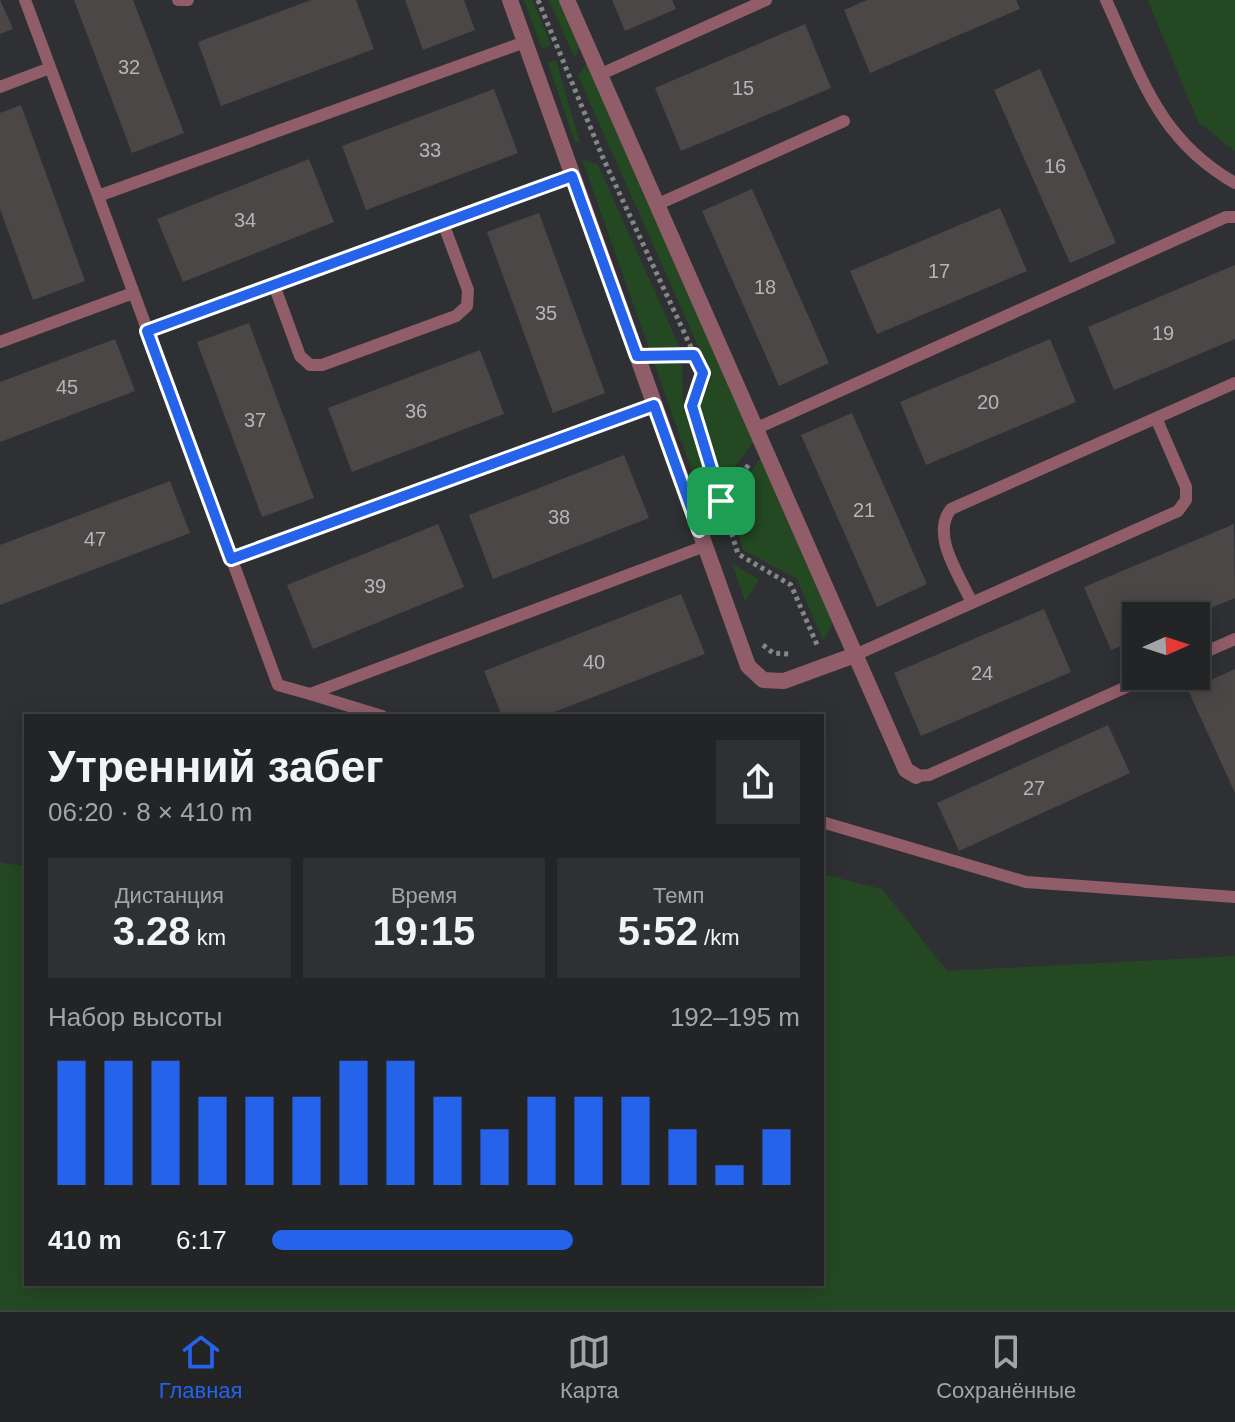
<!DOCTYPE html>
<html lang="ru">
<head>
<meta charset="utf-8">
<style>
  :root { --surface:#232426; --page:#2f3032; --text:#f1f3f6; --muted:#a3a4a7; --line:#404143; --accent:#2563eb }
  body { margin:0; font-family:Arial,sans-serif; background:var(--page); color:var(--text); height:100vh; display:flex; flex-direction:column; font-size:30px; white-space:nowrap }
  * { box-sizing:border-box; margin:0 }
  p { font-size:26px; color:var(--muted) }
  .icon { flex:none; width:44px; height:44px; fill:none; stroke:currentColor; stroke-width:2; stroke-linecap:round; stroke-linejoin:round }
  .map { position:relative; flex:1; overflow:hidden }
  .sheet { position:absolute; left:24px; top:714px; width:800px; height:572px; display:flex; flex-direction:column; background:var(--surface); border-radius:0px; box-shadow:0 4px 20px #0003,0 0 0 2px var(--line) }
  .sheet>* { flex:none }
  .needle { width:52px; rotate:87deg }
  .controls { position:absolute; left:1122px; top:602px; display:grid; gap:16px }
  .controls a { display:grid; place-items:center; width:88px; height:88px; border-radius:0px; background:var(--surface); box-shadow:0 4px 20px #0003,0 0 0 2px var(--line); font-size:40px }
  .pin { position:absolute; display:grid; place-items:center; width:68px; height:68px; color:#fff; margin:-34px; border-radius:16px; box-shadow:0 4px 12px #0006 }
  .round { display:grid; place-items:center; flex:none; width:84px; height:84px; border-radius:0px; background:var(--page) }
  .head { display:flex; align-items:center; justify-content:space-between; height:136px; padding:0 24px }
  h1 { font-size:44px; font-weight:700; line-height:60px }
  .stats { display:grid; grid-template-columns:repeat(3,1fr); gap:12px; height:136px; padding:8px 24px }
  .stats div { display:grid; align-content:center; border-radius:0px; background:var(--page); text-align:center }
  .stats b { font-size:40px; font-weight:700 }
  .stats small { font-size:22px; font-weight:400 }
  .stats p { font-size:22px }
  .chart { height:224px; padding:16px 24px }
  .chart p { display:flex; justify-content:space-between }
  .chart svg { width:100%; height:144px; margin-top:8px; stroke:var(--accent); stroke-width:6 }
  ul { padding:0 24px; list-style:none; font-size:26px }
  li { display:grid; grid-template-columns:128px 96px 1fr; align-items:center; height:60px }
  li i { height:20px; border-radius:10px; background:var(--accent) }
  .tab-bar { display:flex; justify-content:space-around; align-items:center; height:112px; border-top:2px solid var(--line); background:var(--surface); font-size:22px; color:var(--muted) }
  .tab-bar a { display:grid; justify-items:center; gap:4px }
  .tab-bar .on { color:var(--accent) }
  .map>svg:first-child { display:block }
  .green { fill:#244922 }
  .building { fill:#4b4746 }
  .lines { fill:none; stroke-linecap:round; stroke-linejoin:round }
  .path { stroke:#858688; stroke-width:5; stroke-dasharray:4 4; stroke-linecap:butt }
  .lane { stroke:#905d69; stroke-width:12 }
  .street { stroke:#905d69; stroke-width:16 }
  .route-casing { stroke:#fff; stroke-width:16 }
  .route { stroke:#2563eb; stroke-width:10 }
  .labels { text-anchor:middle; dominant-baseline:central; stroke-width:6; stroke-linejoin:round; paint-order:stroke }
  .number-label { font-size:20px; fill:#b6b5b6 }
</style>
</head>
<body>
<div class="map">
<svg width="1235" height="1310" viewBox="0 0 1235 1310">
  <rect width="100%" height="100%" fill="#2f3033"/>
  <path class="green" d="M524,0H532L551,45L542,49Z
    M549,0H562L581,45L574,57Z
    M1148,0H1235V151L1198,122Z
    M556,60L580,143L575,142L548,63Z
    M588,62L756,439L723,481L698,409L712,377L578,76Z
    M582,159L598,165L681,350L650,351Z
    M654,362H682L683,406L713,500L705,508Z
    M763,455L831,610L832,625L823,640L797,579L743,550L729,503Z
    M732,563L759,580L745,601Z
    M0,862L26,867V1284H822V874L882,889L947,971L1235,956V1310H0Z"/>
  <path class="building" d="M0,0L13,29L0,34Z
    M74,0H133L184,133L132,153Z
    M311,0H356L374,49L221,106L198,42Z
    M405,0H464L475,30L423,50Z
    M612,0H672L676,9L625,31Z
    M867,0H1016L1020,9L870,73L844,10Z
    M805,24L831,88L681,151L655,88Z
    M1040,69L1116,243L1070,263L994,90Z
    M494,89L518,153L366,210L342,146Z
    M21,105L85,281L33,300L0,209V113Z
    M309,159L334,222L183,282L157,219Z
    M752,189L829,363L779,386L702,211Z
    M1000,208L1027,271L877,334L850,271Z
    M539,213L605,393L553,413L487,232Z
    M1235,265V339L1114,390L1088,327Z
    M249,323L314,498L262,517L197,342Z
    M115,339L135,391L0,442V382Z
    M1050,339L1076,402L926,465L900,402Z
    M480,350L504,414L352,472L328,408Z
    M852,413L927,584L877,607L801,435Z
    M624,455L649,518L493,579L469,515Z
    M170,481L190,533L0,605V545Z
    M438,524L464,587L313,649L287,585Z
    M1234,524L1235,598L1192,616H1136V640L1111,650L1084,587Z
    M681,594L705,654L544,716H502L484,671Z
    M1044,609L1071,672L921,736L894,673Z
    M1235,669V793L1188,690Z
    M1108,725L1130,773L959,851L937,803Z"/>
  <g class="lines">
    <path class="path" d="M538,0L603,158L703,373L692,406L738,554L791,585L818,647
      M659,355H694
      M722,500L750,463
      M763,645L773,653L790,654"/>
    <path class="lane" d="M25,0L98,196L525,42
      M178,0H188
      M1106,0C1141,76 1158,139 1235,183
      M599,75L766,0
      M0,87L50,68
      M98,196L278,685L310,694L705,546
      M656,205L844,121
      M274,285L300,356L310,365H322L456,316L467,306L468,290L443,223
      M147,331L572,176
      M0,342L133,293
      M755,429L1226,217H1235
      M231,559L654,405
      M972,603C960,576 930,535 951,509L1156,418
      M855,655L1178,511L1186,500V487L1156,418L1235,383
      M1196,656L1235,639
      M310,694L382,716
      M916,776L929,775L1151,676
      M822,822L1026,882L1235,897"/>
    <path class="street" d="M510,0L748,666L763,680L784,681L855,655
      M567,0L906,770L916,776"/>
  </g>
  <g class="lines">
    <g class="route-casing">
      <path id="route" d="M572,176L637,356L694,355L703,373L692,406L721,501L699,530L654,405L231,559L147,331Z"/>
    </g>
    <use href="#route" class="route"/>
  </g>
  <g class="labels">
    <g class="number-label">
      <text x="129" y="67">32</text>
      <text x="743" y="88">15</text>
      <text x="430" y="150">33</text>
      <text x="1055" y="166">16</text>
      <text x="245" y="220">34</text>
      <text x="939" y="271">17</text>
      <text x="765" y="287">18</text>
      <text x="546" y="313">35</text>
      <text x="1163" y="333">19</text>
      <text x="67" y="387">45</text>
      <text x="988" y="402">20</text>
      <text x="416" y="411">36</text>
      <text x="255" y="420">37</text>
      <text x="864" y="510">21</text>
      <text x="559" y="517">38</text>
      <text x="95" y="539">47</text>
      <text x="375" y="586">39</text>
      <text x="594" y="662">40</text>
      <text x="982" y="673">24</text>
      <text x="1034" y="788">27</text>
    </g>
  </g>
</svg>
<div class="controls">
<a><svg class="needle" viewBox="-14 -14 28 28"><path d="M0-13l5 13h-10z" fill="#e53935"/><path d="M0 13l5-13h-10z" fill="#a3a4a7"/></svg></a>
</div>
<div class="pin" style="left:721px;top:501px;background:#1e9e55"><svg class="icon" aria-label="arrive" viewBox="0 0 24 24"><path d="M6 21V4h12l-3 4 3 4H6"/></svg></div>
<section class="sheet">
<div class="head"><div><h1>Утренний забег</h1><p>06:20 · 8 × 410 m</p></div><a class="round"><svg class="icon" aria-label="share" viewBox="0 0 24 24"><path d="M12 15V3M7 8l5-5 5 5M5 13v7h14v-7"/></svg></a></div>
<div class="stats">
<div><p>Дистанция</p><b>3.28<small> km</small></b></div>
<div><p>Время</p><b>19:15</b></div>
<div><p>Темп</p><b>5:52<small> /km</small></b></div>
</div>
<div class="chart"><p><span>Набор высоты</span>192–195 m</p>
<svg viewBox="0 0 160 44" preserveAspectRatio="none"><path d="M5 44V6M15 44V6M25 44V6M35 44V17M45 44V17M55 44V17M65 44V6M75 44V6M85 44V17M95 44V27M105 44V17M115 44V17M125 44V17M135 44V27M145 44V38M155 44V27"/></svg>
</div>
<ul>
<li><b>410 m</b>6:17<i style="width:57%"></i></li>
</ul>
</section>
</div>
<nav class="tab-bar">
<a class="on"><svg class="icon" aria-label="home" viewBox="0 0 24 24"><path d="M3 11l9-7 9 7M6 9v11h12V9"/></svg>Главная</a>
<a><svg class="icon" aria-label="map" viewBox="0 0 24 24"><path d="M3 6l6-2 6 2 6-2v14l-6 2-6-2-6 2zM9 4v14M15 6v14"/></svg>Карта</a>
<a><svg class="icon" aria-label="saved" viewBox="0 0 24 24"><path d="M7 4h10v16l-5-4-5 4z"/></svg>Сохранённые</a>
</nav>
</body>
</html>
